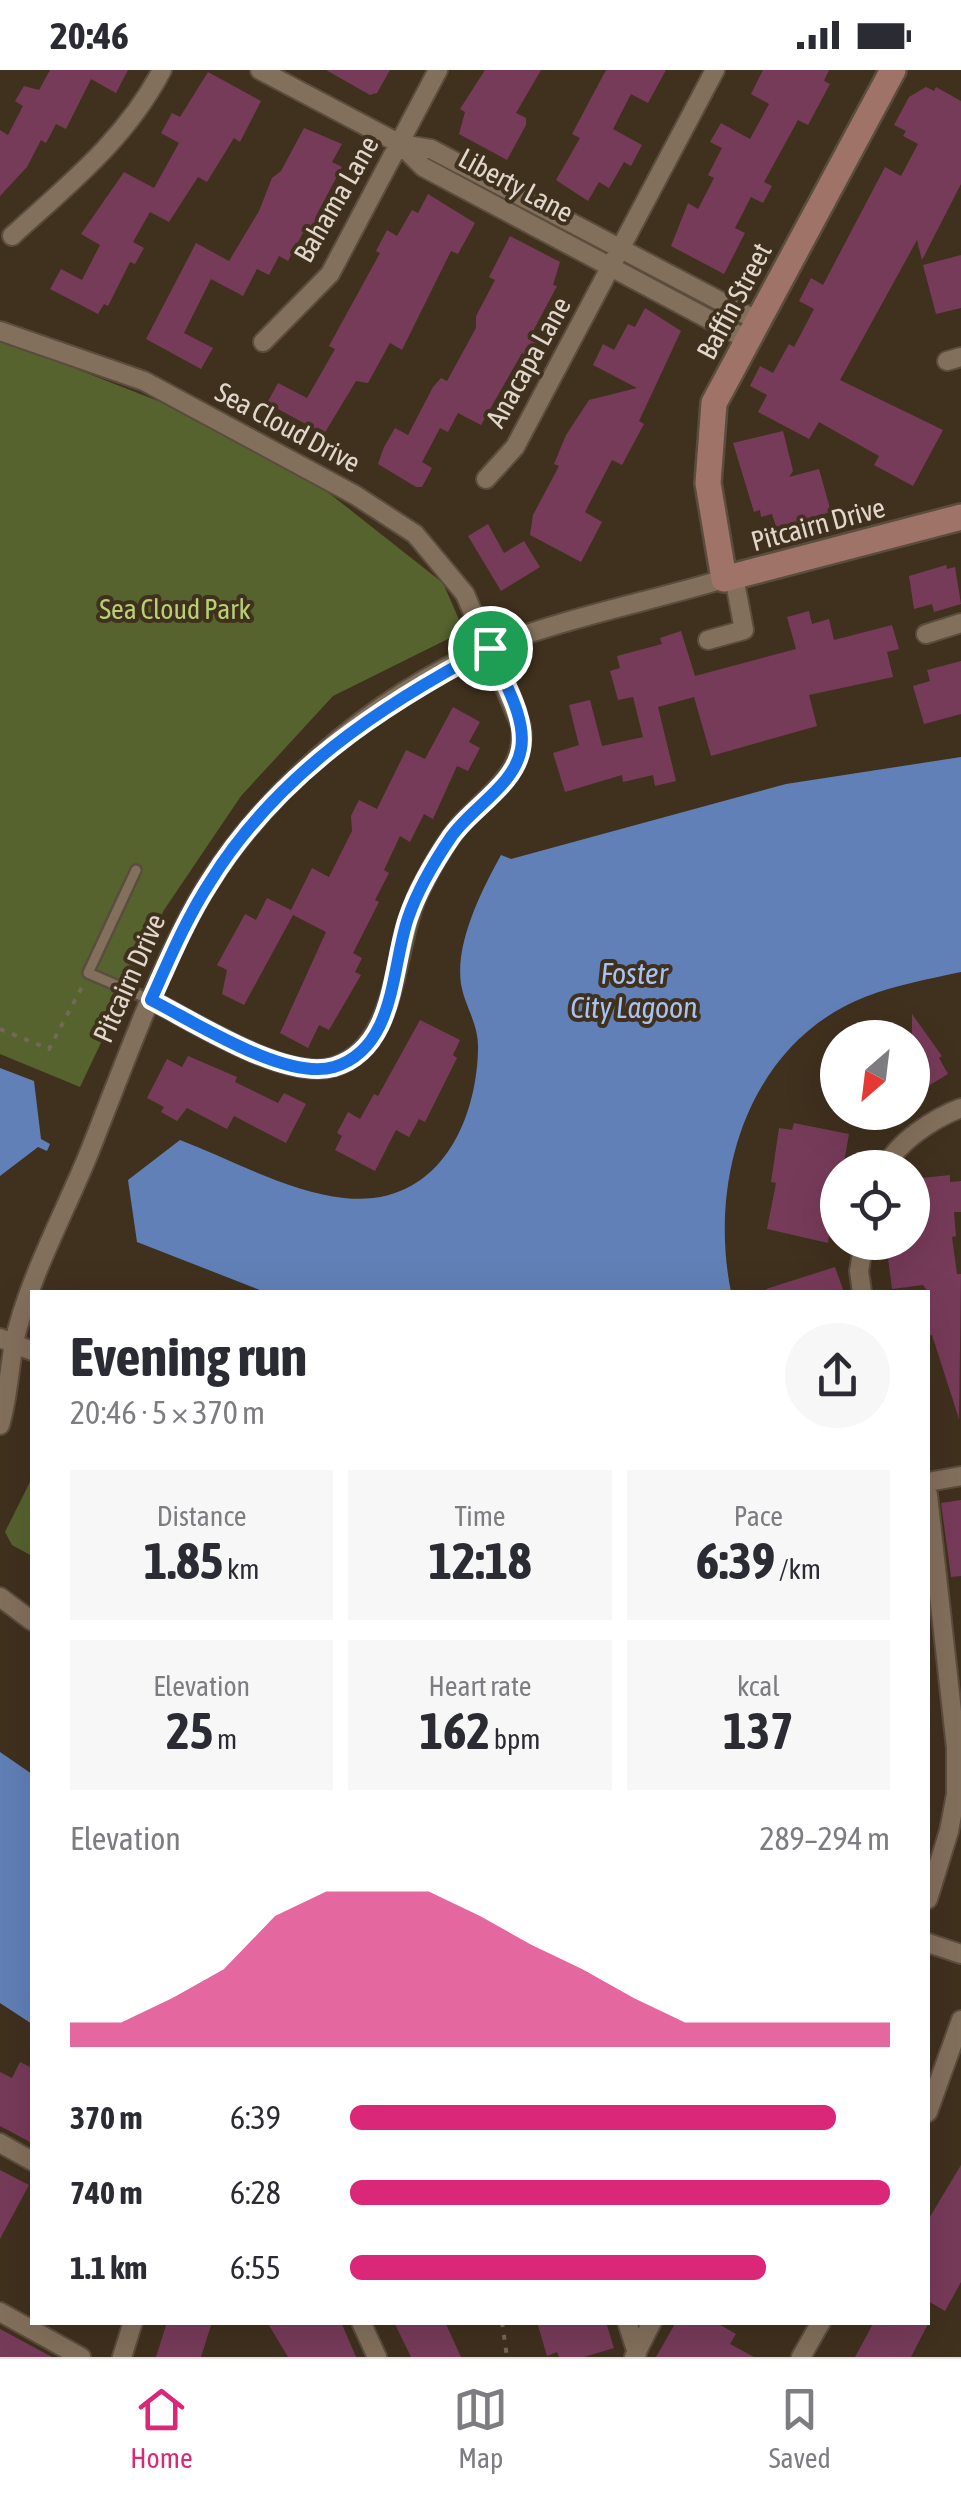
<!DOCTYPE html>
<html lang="en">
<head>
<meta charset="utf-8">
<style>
  :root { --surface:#fff; --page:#f7f7f7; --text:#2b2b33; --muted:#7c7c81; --line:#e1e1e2; --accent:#db2777 }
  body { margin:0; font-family:"Asap Condensed",sans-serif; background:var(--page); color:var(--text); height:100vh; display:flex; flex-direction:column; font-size:38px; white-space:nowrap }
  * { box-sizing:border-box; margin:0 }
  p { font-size:32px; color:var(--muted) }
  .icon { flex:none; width:55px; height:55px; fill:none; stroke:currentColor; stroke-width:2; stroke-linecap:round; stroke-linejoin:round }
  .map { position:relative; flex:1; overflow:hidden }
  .sheet { position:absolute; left:30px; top:1220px; width:900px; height:1035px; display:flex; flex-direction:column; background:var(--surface); border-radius:0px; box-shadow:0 10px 40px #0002 }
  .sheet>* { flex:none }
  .needle { width:65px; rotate:208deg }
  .controls { position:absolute; left:820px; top:950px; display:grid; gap:20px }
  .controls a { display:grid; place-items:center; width:110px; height:110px; border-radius:50%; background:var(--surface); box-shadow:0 10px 40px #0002; font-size:50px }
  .pin { position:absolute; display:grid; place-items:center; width:85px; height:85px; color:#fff; margin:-42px; border:5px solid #fff; border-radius:50%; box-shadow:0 2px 10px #0007 }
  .round { display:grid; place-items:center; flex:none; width:105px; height:105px; border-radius:52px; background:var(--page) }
  .overview { display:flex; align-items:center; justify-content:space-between; height:170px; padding:0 40px }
  h1 { font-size:55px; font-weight:700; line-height:75px }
  .metrics { display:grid; grid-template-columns:repeat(3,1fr); gap:15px; height:170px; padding:10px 40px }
  .metrics div { display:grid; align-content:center; border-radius:0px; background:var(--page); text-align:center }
  .metrics b { font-size:50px; font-weight:700 }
  .metrics small { font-size:28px; font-weight:400 }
  .metrics p { font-size:28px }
  .chart { height:280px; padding:20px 40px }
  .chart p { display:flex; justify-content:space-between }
  .chart svg { width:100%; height:180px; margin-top:10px; fill:var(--accent); opacity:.7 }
  ul { padding:0 40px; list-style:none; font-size:32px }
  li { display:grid; grid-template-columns:160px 120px 1fr; align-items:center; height:75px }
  li i { height:25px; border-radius:12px; background:var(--accent) }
  .status { display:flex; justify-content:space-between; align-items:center; height:70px; padding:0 50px; background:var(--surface); direction:ltr }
  .status svg { height:28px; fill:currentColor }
  .tabs { display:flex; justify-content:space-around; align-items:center; height:140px; border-top:2px solid var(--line); background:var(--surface); font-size:28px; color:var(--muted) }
  .tabs a { display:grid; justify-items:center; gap:5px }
  .tabs .on { color:var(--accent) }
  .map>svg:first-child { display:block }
  .green { fill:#56632f }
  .water { fill:#6180b7 }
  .building { fill:#773b5a }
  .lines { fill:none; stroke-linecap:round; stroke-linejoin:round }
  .lane-casing { stroke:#5b4d3e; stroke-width:14 }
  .street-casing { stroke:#5b4d3e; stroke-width:22 }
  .secondary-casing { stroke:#5b4d3e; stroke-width:30 }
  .path { stroke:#766858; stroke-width:4; stroke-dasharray:5 8; stroke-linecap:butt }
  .lane { stroke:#83705c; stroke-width:9 }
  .street { stroke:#83705c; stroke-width:18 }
  .secondary { stroke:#a07369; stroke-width:25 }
  .route-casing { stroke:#fff; stroke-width:20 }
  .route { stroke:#1a73e8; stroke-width:12 }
  .labels { text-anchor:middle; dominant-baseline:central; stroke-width:8; stroke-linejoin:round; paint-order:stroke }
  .street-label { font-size:28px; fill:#e1d7cc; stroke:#40301e }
  .park-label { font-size:28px; fill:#b8d073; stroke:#40301e }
  .water-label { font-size:30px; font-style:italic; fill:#a8c3f2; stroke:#40301e }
</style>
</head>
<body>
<div class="status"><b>20:46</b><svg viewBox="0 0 49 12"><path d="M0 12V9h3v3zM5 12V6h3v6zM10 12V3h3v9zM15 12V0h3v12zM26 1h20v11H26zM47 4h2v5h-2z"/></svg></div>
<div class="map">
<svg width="961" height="2287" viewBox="0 0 961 2287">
  <rect width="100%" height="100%" fill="#40301e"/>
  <path class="green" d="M0,269L158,331L325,420L443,513L464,561L333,626L241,726L164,840L80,1017L0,984Z
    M32,1408V1486L12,1475L5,1462Z"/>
  <path class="water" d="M961,687V902C929,909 895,915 865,927C748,973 708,1109 731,1222H265L137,1172L128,1110L180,1070C232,1090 289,1122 344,1128C435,1138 476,1057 478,980C479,954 465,937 461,914C455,872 482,820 501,785L511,789L786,714Z
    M0,998L34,1011L41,1069L50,1074L47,1081L38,1077L0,1106Z
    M0,1682L32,1704V1954L0,1933Z"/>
  <path class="building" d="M50,0H128L116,23L91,9L66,59L56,54L46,73L41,70L27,97L0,126V60L8,65L23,36L15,31L24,16L39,20Z
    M326,0H390L377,23L370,25Z
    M485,0H541L516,43L526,48V55L507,90L459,64L465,42L460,39Z
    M606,0H666L648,33L631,24L613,59L642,75L631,96L624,92L609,118L599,112L588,131L556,110L580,68L572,64Z
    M763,0H829L824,11L830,14L808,55L798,50L764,112L772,116L763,133L751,127L735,158L745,163L724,204L671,176L688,133L698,139L714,108L708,105L722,78L710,72L721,53L750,69L769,34L751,24Z
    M208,2L261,31L240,72L234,68L207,112L198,107L169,152L150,142L133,172L144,178L135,194L130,192L108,236L104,234L98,244L50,219L61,199L82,210L100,175L81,164L124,102L154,118L179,73L161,63L172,43L180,47Z
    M926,17L934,21L936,17L961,31V114L922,190L917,170L840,310L943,360L913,416L874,395L879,386L819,352L809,369L758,342L767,325L750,316L760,296L773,303L789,274L794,277L814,239L799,231L811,208L823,215L885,97L901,106L918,74L903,66L906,61L894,55L909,27Z
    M304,58L342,74L332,92L342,97L317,144L326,149L314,169L303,163L288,191L279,186L269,205L257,199L243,226L211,209L184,263L213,278L201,299L146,269L196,173L229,191L259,141L272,108L281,101Z
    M428,124L475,153L458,184L451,181L402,280L390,273L368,313L356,311L324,364L267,333L278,313L307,328L335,279L329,276L380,183L376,181L387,160L397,166L412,140L418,143Z
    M510,166L560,192L553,215L557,216L532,263L541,268L530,287L522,283L481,355L458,343L448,362L440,358L422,392L432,398L422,417H416L378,394L384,377L395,358L408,365L433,317L441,308L447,311L476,258V246L495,210L489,207Z
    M961,185V238L936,244L923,195Z
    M645,238L681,261L639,351L644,354L622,395L612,390L585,442L602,452L581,492L530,465L533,445L559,396L554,394L566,365L589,330L637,318L593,295L603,274L614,280L628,254L635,257Z
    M783,361L793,401L789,407L819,399L831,442L776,457L772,444L761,447L760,440L754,442L733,373Z
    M488,454L504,483L524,471L540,497L501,521L468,466Z
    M946,495L947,499L955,497L961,534L934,542L932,534L914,539L909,506Z
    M809,541L812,554L829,549L834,570L892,555L899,579L887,582L893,607L809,625L817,656L711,686L694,627L658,637L676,711L655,716L653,705L623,712L622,705L565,722L553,683L579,675L569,635L590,630L602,676L643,667L633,627L618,630L610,601L620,598L617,586L662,574L660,568L681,561L695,606L796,579L787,547Z
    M961,591V644L924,654L913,616L930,611L927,600Z
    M453,637L480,652L469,672L480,678L468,701L457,696L433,749L424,744L410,772L400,766L384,800L389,803L375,830L379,832L353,883L362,888L355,902L361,905L329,960L319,955L308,978L280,963L326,862L293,845L244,935L222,924L227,900L217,895L245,844L256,850L267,828L291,840L312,798L329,807L352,761L351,746L359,730L377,739L406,680L425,689Z
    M912,944L942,986L939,988L948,1004L912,1026Z
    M420,950L460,970L453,985L457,988L425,1052L419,1049L409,1067L396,1060L375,1101L335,1080L342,1066L337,1063L348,1042L360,1049L374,1024L378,1026Z
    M188,986L237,1007L235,1012L278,1033L284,1023L306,1034L286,1073L234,1046L227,1059L187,1038L177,1051L161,1042L164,1037L147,1028L167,989L182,997Z
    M794,1053L849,1064L843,1098H838L828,1173L767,1159L776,1113L771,1112L779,1058L792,1060Z
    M950,1105V1112L961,1111V1142H954L956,1166L952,1167L957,1204H961L959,1349L932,1265L928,1266V1222L923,1215L892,1219L887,1180L912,1172V1121L923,1120L922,1108Z
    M835,1197L844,1222H767L766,1219Z
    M961,1430V1506L951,1507L941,1433Z
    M20,1992L32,1998V2073L0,2056V2002L12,2008Z
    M961,2095V2212L945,2241L928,2231V2150Z
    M0,2100L29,2115L0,2169Z
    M167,2252H212L201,2287H156Z
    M267,2252H341L356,2287H288Z
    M394,2252H445L461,2287H411Z
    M537,2252H606L614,2278L584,2287H559L557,2282L547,2286Z
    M676,2252H715L736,2264L730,2274L754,2287H656Z
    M874,2252H929L911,2287H855Z
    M0,2259L52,2287H0Z"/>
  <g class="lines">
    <g class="lane-casing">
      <path id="lane" d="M136,800L88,903L151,930"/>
    </g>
    <g class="street-casing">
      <path id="street" d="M260,0L400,74L423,97L746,269
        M400,74L431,79L756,250
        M12,166C69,114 126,69 162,0
        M0,261L144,311L355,425L415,464L465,524L521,656C527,702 487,725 460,755C444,774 431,798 420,820C393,874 400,977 333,997C285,1011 195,952 151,930
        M263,272L330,204L438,0
        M947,291L961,287
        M486,409L515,377L715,0
        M926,564L961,553
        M708,570L744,560L734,507
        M885,1098C897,1072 934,1048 961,1038
        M862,1222L859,1201L864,1172
        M0,1268L32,1281
        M0,1355C8,1328 9,1301 14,1273C27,1212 65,1142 89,1083C121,1003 150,921 190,845C249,733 373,624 491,577C565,548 647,532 724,509
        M928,1412L961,1406
        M928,1425L956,1678V1724L949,1761L928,1829
        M0,1527L32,1551
        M928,1873L961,1884
        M928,2042L961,1950
        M0,2073L32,2091
        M0,2242L81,2287
        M361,2252L377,2287
        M627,2252L637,2283
        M122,2287L133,2252
        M634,2287L652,2252
        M801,2287L821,2252"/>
    </g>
    <g class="secondary-casing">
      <path id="secondary" d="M893,0L714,333L708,413L724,509L961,447"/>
    </g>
    <path class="path" d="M0,959L49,979L82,917
      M502,2252L507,2287"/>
    <use href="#lane" class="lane"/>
    <use href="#street" class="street"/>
    <use href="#secondary" class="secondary"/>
  </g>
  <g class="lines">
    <g class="route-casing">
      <path id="route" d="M490,578C501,608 527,646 521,679C515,715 471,738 451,767C434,792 418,819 408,848C391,898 396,978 334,997C285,1011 195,952 151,930C169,890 186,849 210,812C277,704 381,635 490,578Z"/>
    </g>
    <use href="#route" class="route"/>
  </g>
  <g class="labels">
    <g class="street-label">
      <text transform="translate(516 115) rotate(28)">Liberty Lane</text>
      <text transform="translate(336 129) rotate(-60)">Bahama Lane</text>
      <text transform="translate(734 231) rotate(-62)">Baffin Street</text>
      <text transform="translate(528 292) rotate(-61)">Anacapa Lane</text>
      <text transform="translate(288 357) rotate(28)">Sea Cloud Drive</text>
      <text transform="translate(818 454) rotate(-15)">Pitcairn Drive</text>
      <text transform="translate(129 908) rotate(-66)">Pitcairn Drive</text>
    </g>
    <g class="park-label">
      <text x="175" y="539">Sea Cloud Park</text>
    </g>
    <g class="water-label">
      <text x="634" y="903">Foster<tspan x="634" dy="34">City Lagoon</tspan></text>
    </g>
  </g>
</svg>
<div class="controls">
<a><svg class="needle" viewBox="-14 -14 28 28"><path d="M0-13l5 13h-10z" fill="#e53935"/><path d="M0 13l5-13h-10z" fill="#7c7c81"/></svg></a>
<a><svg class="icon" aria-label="locate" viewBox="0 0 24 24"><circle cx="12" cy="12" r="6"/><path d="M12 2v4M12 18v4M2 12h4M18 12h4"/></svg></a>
</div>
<div class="pin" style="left:490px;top:578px;background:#1e9e55"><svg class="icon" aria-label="arrive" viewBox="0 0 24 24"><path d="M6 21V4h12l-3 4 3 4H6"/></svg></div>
<section class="sheet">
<div class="overview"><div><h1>Evening run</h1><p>20:46 · 5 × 370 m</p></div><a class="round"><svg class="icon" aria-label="share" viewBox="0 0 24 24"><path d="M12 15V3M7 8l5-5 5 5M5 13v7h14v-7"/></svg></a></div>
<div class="metrics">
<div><p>Distance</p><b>1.85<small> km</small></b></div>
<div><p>Time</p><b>12:18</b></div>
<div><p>Pace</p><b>6:39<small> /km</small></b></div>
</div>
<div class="metrics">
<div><p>Elevation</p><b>25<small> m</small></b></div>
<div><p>Heart rate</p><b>162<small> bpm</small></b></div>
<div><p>kcal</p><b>137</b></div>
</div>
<div class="chart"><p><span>Elevation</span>289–294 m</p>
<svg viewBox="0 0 160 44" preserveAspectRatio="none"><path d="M0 44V38L10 38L20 32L30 25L40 12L50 6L60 6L70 6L80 12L90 19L100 25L110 32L120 38L130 38L140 38L150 38L160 38V44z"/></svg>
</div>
<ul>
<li><b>370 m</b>6:39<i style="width:90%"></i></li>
<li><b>740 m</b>6:28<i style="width:100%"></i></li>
<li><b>1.1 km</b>6:55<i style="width:77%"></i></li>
</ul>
</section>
</div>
<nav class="tabs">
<a class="on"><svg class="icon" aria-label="home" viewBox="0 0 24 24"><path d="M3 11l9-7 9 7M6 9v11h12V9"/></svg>Home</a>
<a><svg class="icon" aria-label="map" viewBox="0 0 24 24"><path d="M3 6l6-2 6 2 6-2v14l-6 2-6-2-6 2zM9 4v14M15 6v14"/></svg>Map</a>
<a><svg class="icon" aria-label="saved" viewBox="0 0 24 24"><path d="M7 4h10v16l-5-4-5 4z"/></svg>Saved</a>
</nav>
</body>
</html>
